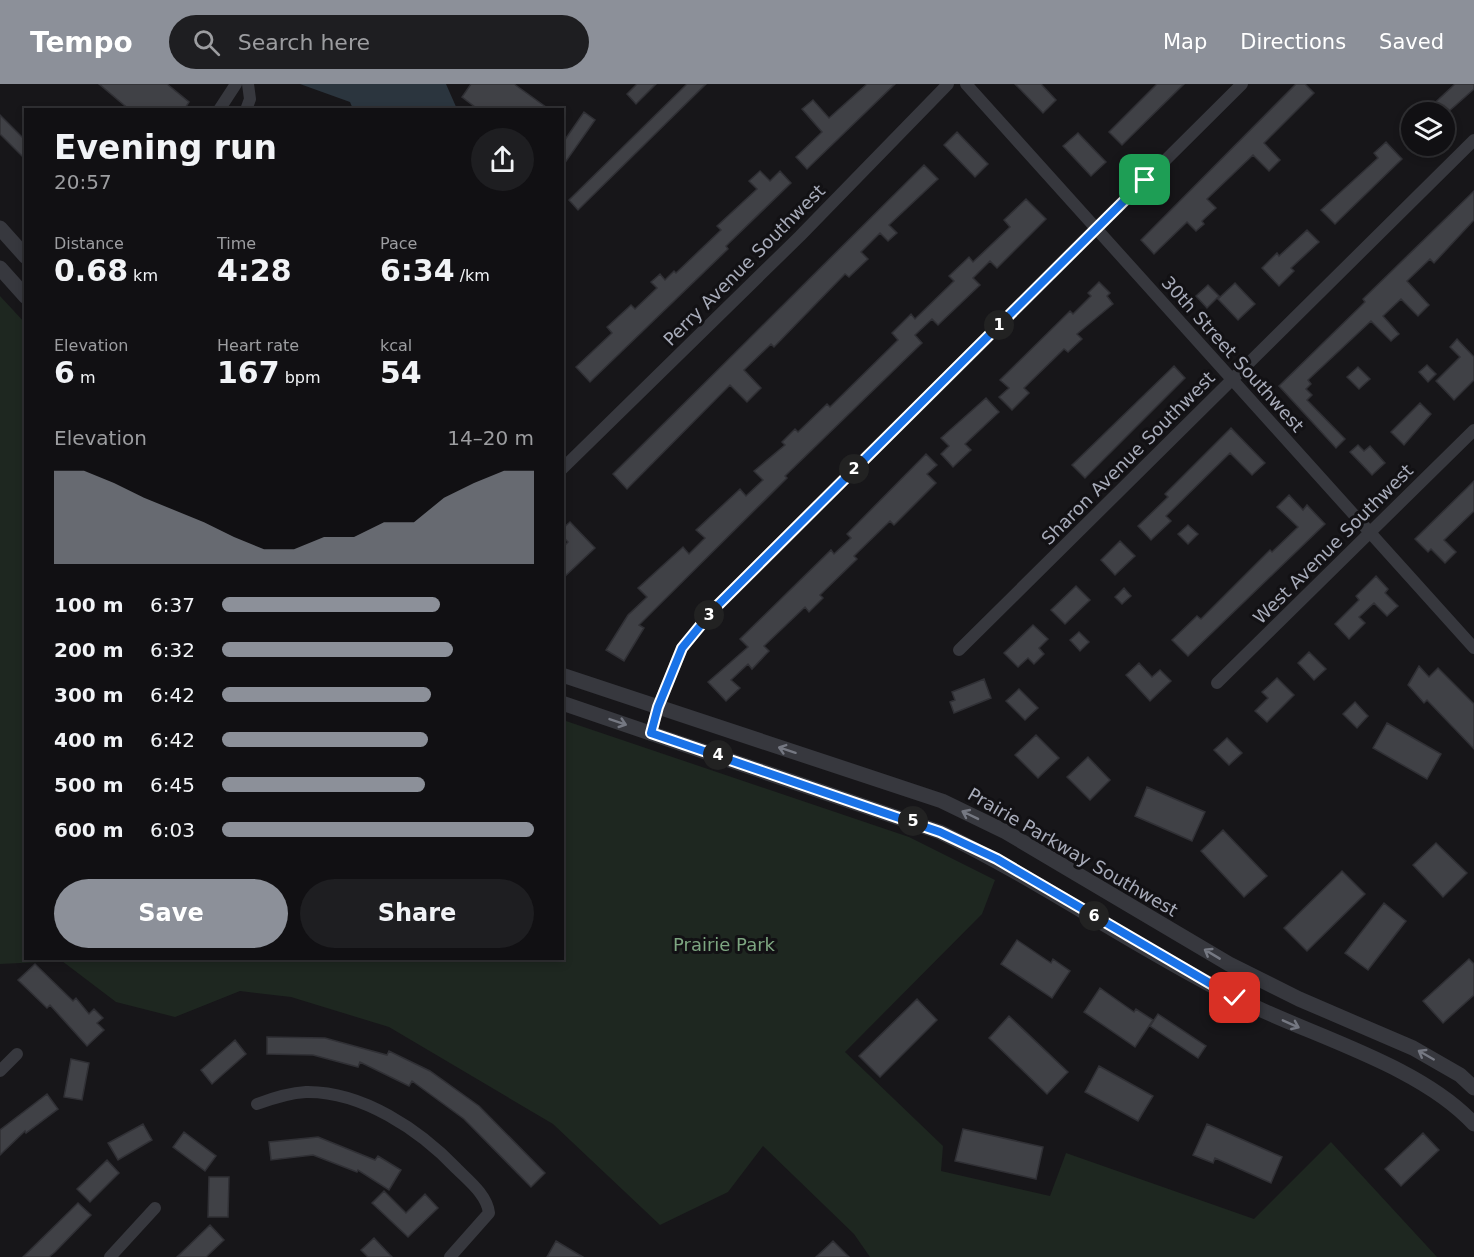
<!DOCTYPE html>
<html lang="en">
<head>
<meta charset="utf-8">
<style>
  :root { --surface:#111013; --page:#1e1e21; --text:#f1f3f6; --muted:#9c9da0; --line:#303033; --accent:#8c9099 }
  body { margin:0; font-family:"DejaVu Sans",sans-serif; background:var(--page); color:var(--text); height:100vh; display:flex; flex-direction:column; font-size:22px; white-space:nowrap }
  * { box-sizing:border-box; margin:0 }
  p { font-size:20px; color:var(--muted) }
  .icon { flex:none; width:33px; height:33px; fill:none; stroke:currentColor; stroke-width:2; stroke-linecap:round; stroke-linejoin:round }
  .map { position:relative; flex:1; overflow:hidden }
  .panel { position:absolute; left:24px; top:24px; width:540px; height:852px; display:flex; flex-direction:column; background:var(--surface); border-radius:0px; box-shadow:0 3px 9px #0003,0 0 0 2px var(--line) }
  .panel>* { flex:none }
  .tools { position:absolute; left:1401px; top:18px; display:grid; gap:12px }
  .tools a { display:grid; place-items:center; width:54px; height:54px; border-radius:50%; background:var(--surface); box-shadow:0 3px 9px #0003,0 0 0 2px var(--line); font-size:30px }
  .pin { position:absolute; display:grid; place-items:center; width:51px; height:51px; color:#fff; margin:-26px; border-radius:12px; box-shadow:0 3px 9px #0006 }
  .km { position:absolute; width:30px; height:30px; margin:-15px; border-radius:50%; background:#222; color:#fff; font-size:16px; line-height:30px; text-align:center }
  .round { display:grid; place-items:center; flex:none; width:63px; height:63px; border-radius:32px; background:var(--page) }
  .headline { display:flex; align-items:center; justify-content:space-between; height:102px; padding:0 30px }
  h1 { font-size:33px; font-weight:600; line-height:45px }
  .stats { display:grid; grid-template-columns:repeat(3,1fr); gap:9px; height:102px; padding:6px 30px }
  .stats div { display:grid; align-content:center }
  .stats b { font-size:30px; font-weight:600 }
  .stats small { font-size:16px; font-weight:400 }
  .stats p { font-size:16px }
  .chart { height:168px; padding:12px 30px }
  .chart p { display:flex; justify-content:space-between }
  .chart svg { width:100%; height:108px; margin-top:6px; fill:var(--accent); opacity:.7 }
  .primary-button { display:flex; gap:12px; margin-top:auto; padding:12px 30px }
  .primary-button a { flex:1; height:69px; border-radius:36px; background:var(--accent); color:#fff; font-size:24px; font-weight:600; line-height:69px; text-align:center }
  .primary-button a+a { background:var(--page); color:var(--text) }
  ul { padding:0 30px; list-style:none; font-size:20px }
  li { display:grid; grid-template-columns:96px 72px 1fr; align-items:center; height:45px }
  li i { height:15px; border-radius:8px; background:var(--accent) }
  header { display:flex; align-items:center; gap:36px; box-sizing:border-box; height:84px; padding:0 30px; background:var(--accent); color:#fff }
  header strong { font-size:28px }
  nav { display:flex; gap:33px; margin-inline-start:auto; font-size:21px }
  .search { width:420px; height:54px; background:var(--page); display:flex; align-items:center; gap:15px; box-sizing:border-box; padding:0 21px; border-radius:33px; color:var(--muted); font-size:22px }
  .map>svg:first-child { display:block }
  .green { fill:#1e2720 }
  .water { fill:#2b353e }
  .building { fill:#404146; stroke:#303035; stroke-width:1.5 }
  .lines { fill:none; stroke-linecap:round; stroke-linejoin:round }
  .minor { stroke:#37383e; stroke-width:12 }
  .tertiary { stroke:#37383e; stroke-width:15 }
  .oneway { stroke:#757882 }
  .route-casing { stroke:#fff; stroke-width:12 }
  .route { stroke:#1a73e8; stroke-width:8 }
  .labels { text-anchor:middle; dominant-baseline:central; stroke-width:6; stroke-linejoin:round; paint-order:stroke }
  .street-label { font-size:18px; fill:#a8acba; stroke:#121114 }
  .park-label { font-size:18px; fill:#7da681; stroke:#121114 }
</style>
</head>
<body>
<header>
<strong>Tempo</strong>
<div class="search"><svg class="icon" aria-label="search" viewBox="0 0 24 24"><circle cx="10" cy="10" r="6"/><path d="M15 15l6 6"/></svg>Search here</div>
<nav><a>Map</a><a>Directions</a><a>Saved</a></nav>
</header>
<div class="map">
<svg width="1474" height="1173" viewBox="0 0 1474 1173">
  <rect width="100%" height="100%" fill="#171619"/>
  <path class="green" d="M0,212L26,240V874H562L563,636L909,753L995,796L982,830L845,968L943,1062L941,1087L1050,1112L1066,1069L1254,1135L1331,1058L1437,1173H870L854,1150L763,1062L728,1108L660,1141L553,1040L389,943L291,913L240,907L175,933L116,918L62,877L0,880Z"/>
  <path class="water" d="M300,0H446L457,25H353L350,18Z"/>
  <path class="building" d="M99,0H167L189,18L184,26H130Z
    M471,0H514L550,26H479L462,13Z
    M637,0H656L636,20L627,10Z
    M687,0H706L578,126L569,116Z
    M867,0H895L807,85L796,73L822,48L802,25L813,16L829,34Z
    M1015,0H1041L1056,16L1043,29Z
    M1157,0H1184L1122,61L1109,48Z
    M1296,0H1305L1314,9L1264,59L1280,76L1269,87L1253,71L1207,115L1216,124L1202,137L1204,140L1196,147L1187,138L1154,170L1141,156Z
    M1455,0H1474V5L1448,28H1425Z
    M584,28L595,36L562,83V60Z
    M0,31L26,57V76L0,50Z
    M957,48L988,80L975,93L944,61Z
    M1078,49L1106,78L1091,92L1063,62Z
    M1386,58L1402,75L1335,140L1321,126L1378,74L1374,69Z
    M924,81L938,95L889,141L897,149L888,157L880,149L861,168L868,175L849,193L845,190L774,263L771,260L744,286L761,304L747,318L730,301L627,405L613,390Z
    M760,87L770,97L780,87L791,99L726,162L728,165L590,298L576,283L612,249L607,243L631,221L635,225L657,204L651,198L660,190L665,196L674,187L676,189L721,146L717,142L757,105L749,97Z
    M1474,107V136L1434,179L1430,175L1407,197L1429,221L1418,232L1401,215L1383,232L1399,250L1391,257L1371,237L1308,296L1311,300L1306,305L1312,311L1307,316L1345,355L1336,364L1279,302L1365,218L1363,215Z
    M1026,115L1046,135L997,184L990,177L973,194L980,201L938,241L932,235L915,251L922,259L785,392L787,394L639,541L644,544L624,577L606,566L628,531L647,513L638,504L683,463L689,470L705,454L696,446L740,405L746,412L763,396L754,387L785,361L782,358L795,345L798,348L827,320L830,323L898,256L892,249L911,230L915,235L954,197L949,192L969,173L973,178L1010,143L1004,136Z
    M1307,146L1319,158L1291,184L1294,187L1279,202L1262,184L1277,169L1279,172Z
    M1099,198L1110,209L1107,212L1113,220L1077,250L1082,255L1068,268L1064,265L1024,304L1029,309L1012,326L999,313L1009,304L1000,296L1070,227L1073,230L1091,212L1088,209Z
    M1235,199L1255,220L1238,236L1218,215Z
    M1208,201L1219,212L1207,224L1196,212Z
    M1457,255L1474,273V296L1454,316L1436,297L1460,273L1450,263Z
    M1427,281L1436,290L1428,298L1419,288Z
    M1174,282L1185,294L1085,394L1072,381Z
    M1358,283L1370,295L1359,305L1347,293Z
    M986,314L999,328L965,360L971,366L953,383L941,370L949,362L941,354Z
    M1420,319L1431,330L1404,361L1391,348Z
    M1231,344L1265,379L1252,391L1230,369L1166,432L1171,437L1151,456L1138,442L1168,413L1165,410Z
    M1358,361L1364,367L1370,362L1385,379L1372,391L1350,368Z
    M926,370L937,381L927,390L936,399L894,441L890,437L854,472L857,475L820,511L823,514L809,528L805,523L764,562L769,567L752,585L748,580L731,596L740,604L726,617L708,598L748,563L740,555L831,466L834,470L851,454L847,450Z
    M1474,397V427L1444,456L1456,468L1445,479L1431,465L1428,468L1415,455Z
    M1289,411L1303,426L1307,421L1325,440L1188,572L1172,556L1197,532L1201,535L1270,466L1272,468L1298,443L1277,423Z
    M570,438L595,464L562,495V464L568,458L562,452V445Z
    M1188,441L1198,450L1188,460L1178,450Z
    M1120,457L1135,472L1115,491L1101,476Z
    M1376,492L1388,505L1385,509L1398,522L1387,532L1374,519L1359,533L1365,539L1349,555L1335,540L1359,516L1356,512Z
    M1076,502L1090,516L1065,540L1051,526Z
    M1124,504L1131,512L1122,520L1115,513Z
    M1033,541L1048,555L1039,564L1044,570L1034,580L1028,574L1018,583L1004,569Z
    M1079,548L1089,558L1080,567L1070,556Z
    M1309,568L1326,585L1314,596L1298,579Z
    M1139,579L1152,593L1160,586L1171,597L1150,617L1126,591Z
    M1419,582L1429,593L1438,584L1474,620V665L1427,616L1424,619L1408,601Z
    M1277,594L1294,611L1267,638L1255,627L1268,614L1262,608Z
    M984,595L991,614L954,629L950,618L955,616L952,608Z
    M1019,605L1038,624L1025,636L1006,617Z
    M1355,618L1368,632L1357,644L1343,630Z
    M1387,639L1441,670L1427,695L1373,664Z
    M1036,651L1059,674L1038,694L1015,671Z
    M1227,654L1242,669L1229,681L1214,666Z
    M1088,673L1110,696L1090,716L1067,693Z
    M1147,703L1205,728L1192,757L1135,732Z
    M1223,746L1267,792L1244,813L1201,767Z
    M1436,759L1467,789L1443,813L1413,781Z
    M1342,787L1365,810L1307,867L1284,844Z
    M1384,819L1406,837L1368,886L1345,869Z
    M1017,856L1051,879L1053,875L1070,887L1052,914L1001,880Z
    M1469,875L1474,880V911L1443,939L1423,917Z
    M35,880L73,917L76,914L89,930L94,925L103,934L97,939L104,946L87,962L50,921L47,924L18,896Z
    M1100,904L1134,928L1136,925L1153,936L1135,963L1084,928Z
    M917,915L937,936L880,993L859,972Z
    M1158,930L1206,962L1198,974L1150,942Z
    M1009,932L1068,988L1047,1010L989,954Z
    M267,953L325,954L387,971L389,967L430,987L479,1022L545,1089L531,1103L464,1035L412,997L409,1002L360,978L358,983L313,971L267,970Z
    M235,956L246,970L212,1000L201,986Z
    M71,975L89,979L82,1016L64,1013Z
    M1099,982L1153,1012L1138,1037L1085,1008Z
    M47,1010L58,1025L26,1049L25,1047L0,1071V1046Z
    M143,1040L152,1056L118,1076L108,1059Z
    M1207,1040L1282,1073L1271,1099L1215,1074L1213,1079L1193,1071Z
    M963,1045L1043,1063L1036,1095L955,1077Z
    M184,1048L216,1072L205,1087L173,1063Z
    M1423,1049L1439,1066L1401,1102L1385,1085Z
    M318,1053L375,1076L378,1072L401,1086L389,1106L358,1086L357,1088L313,1071L271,1076L269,1058Z
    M107,1076L119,1089L90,1118L77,1105Z
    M209,1093H229L228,1133H208Z
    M384,1107L406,1129L425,1110L438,1124L408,1153L372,1119Z
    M78,1119L91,1131L55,1168L49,1173H23Z
    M210,1141L224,1156L206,1173H177Z
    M374,1154L392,1173H368L361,1166Z
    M556,1157L583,1173H547Z
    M833,1157L849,1173H816Z"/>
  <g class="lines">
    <path class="minor" d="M966,0L1474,564
      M219,26L236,0
      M246,26L250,15L248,0
      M562,385L800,152L948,0
      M959,566L1474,56
      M1217,599L1474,346
      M651,649L658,623L682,564L714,525L1242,0
      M0,987L17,970
      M257,1020C273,1014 288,1009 306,1008C362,1007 420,1046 457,1085C469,1097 487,1111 489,1129L450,1173
      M110,1173L155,1124"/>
    <path class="tertiary" d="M0,144L26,173
      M0,184L26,213
      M562,591L942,717L1006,748L1229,880L1299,915L1413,964L1460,991L1474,1004
      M562,619L940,748C1041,797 1133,862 1234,913C1308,951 1419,980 1474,1040"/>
  </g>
  <defs><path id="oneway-shaft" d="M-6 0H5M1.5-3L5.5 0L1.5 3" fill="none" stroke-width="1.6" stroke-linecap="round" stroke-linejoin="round" transform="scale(1.5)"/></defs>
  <g class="oneway">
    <use href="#oneway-shaft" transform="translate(618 638) rotate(19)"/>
    <use href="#oneway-shaft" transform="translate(787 666) rotate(-162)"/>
    <use href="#oneway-shaft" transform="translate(970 731) rotate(-154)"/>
    <use href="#oneway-shaft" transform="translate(1212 870) rotate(-149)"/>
    <use href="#oneway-shaft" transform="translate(1291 940) rotate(24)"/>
    <use href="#oneway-shaft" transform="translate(1426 971) rotate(-150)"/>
  </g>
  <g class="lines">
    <g class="route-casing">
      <path id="route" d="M1145,96L714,525L682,564L658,623L651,649L940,748L997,775L1235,914"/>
    </g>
    <use href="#route" class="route"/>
  </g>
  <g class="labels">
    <g class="street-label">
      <text transform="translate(744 181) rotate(-45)">Perry Avenue Southwest</text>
      <text transform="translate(1233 270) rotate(48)">30th Street Southwest</text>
      <text transform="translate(1128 374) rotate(-45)">Sharon Avenue Southwest</text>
      <text transform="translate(1333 460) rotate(-45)">West Avenue Southwest</text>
      <text transform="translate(1073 768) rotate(30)">Prairie Parkway Southwest</text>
    </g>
    <g class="park-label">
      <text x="724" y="860">Prairie Park</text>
    </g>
  </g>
</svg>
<div class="tools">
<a><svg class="icon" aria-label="layers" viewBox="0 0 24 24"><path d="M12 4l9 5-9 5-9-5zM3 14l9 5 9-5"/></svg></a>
</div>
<div class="pin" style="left:1145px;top:96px;background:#1e9e55"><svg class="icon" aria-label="arrive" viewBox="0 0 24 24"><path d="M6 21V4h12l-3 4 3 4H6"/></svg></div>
<div class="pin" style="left:1235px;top:914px;background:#d93025"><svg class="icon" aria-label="check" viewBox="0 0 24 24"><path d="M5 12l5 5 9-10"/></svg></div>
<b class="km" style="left:999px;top:241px">1</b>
<b class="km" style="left:854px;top:385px">2</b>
<b class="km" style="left:709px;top:531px">3</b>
<b class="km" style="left:718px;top:671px">4</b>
<b class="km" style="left:913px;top:737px">5</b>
<b class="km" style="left:1094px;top:832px">6</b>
<section class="panel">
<div class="headline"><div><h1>Evening run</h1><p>20:57</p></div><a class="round"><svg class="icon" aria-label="share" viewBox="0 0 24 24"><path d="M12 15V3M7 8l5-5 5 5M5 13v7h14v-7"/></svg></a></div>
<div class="stats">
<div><p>Distance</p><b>0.68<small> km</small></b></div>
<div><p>Time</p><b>4:28</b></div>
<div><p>Pace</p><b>6:34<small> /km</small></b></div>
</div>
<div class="stats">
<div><p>Elevation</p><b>6<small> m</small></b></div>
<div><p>Heart rate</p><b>167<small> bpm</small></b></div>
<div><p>kcal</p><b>54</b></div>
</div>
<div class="chart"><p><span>Elevation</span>14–20 m</p>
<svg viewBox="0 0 160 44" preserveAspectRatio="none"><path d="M0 44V6L10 6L20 11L30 17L40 22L50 27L60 33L70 38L80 38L90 33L100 33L110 27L120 27L130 17L140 11L150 6L160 6V44z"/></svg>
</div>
<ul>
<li><b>100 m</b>6:37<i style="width:70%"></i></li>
<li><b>200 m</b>6:32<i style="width:74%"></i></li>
<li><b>300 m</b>6:42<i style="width:67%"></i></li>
<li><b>400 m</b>6:42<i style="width:66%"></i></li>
<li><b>500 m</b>6:45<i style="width:65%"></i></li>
<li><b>600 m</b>6:03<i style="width:100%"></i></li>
</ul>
<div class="primary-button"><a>Save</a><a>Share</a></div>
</section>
</div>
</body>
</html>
